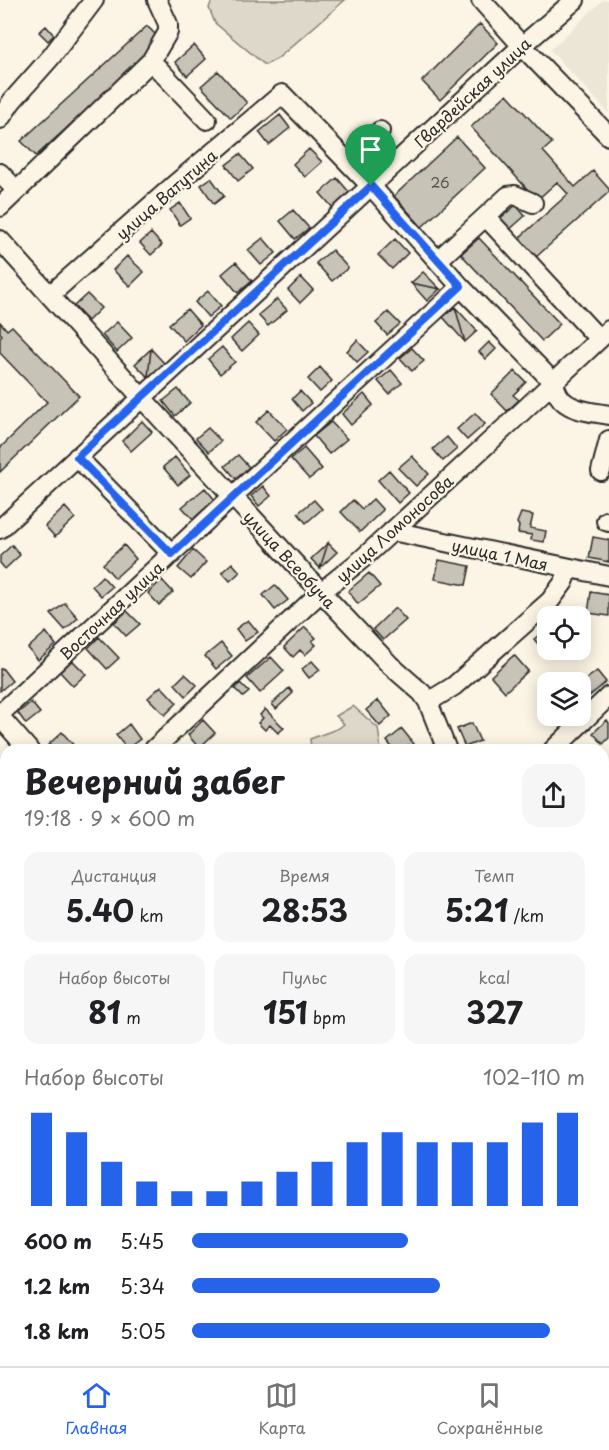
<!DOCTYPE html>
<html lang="ru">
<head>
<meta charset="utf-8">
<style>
  :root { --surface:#fff; --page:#f6f6f6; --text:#202124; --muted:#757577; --line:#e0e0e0; --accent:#2563eb }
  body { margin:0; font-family:"Playpen Sans",sans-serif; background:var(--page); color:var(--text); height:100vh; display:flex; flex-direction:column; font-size:22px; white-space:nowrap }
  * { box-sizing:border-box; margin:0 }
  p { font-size:20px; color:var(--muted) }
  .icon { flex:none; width:33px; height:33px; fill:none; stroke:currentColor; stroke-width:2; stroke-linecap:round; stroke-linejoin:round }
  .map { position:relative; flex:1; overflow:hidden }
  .sheet { position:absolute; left:0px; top:744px; width:609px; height:622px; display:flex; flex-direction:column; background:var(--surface); border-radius:18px 18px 0 0; box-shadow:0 3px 15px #0003 }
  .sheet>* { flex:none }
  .buttons { position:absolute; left:537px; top:606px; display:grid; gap:12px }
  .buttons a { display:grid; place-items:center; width:54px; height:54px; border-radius:12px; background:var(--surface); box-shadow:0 3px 15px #0003; font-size:30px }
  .pin { position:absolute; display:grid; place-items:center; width:51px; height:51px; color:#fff; margin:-62px -26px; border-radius:50% 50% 50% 0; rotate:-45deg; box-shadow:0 0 6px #0007 }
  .pin .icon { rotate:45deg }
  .round { display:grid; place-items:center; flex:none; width:63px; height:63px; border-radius:18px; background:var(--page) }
  .summary { display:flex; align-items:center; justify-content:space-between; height:102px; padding:0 24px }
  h1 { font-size:33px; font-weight:700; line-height:45px }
  .figures { display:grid; grid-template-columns:repeat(3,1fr); gap:9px; height:102px; padding:6px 24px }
  .figures div { display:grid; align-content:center; border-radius:15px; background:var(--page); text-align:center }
  .figures b { font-size:30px; font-weight:700 }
  .figures small { font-size:16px; font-weight:400 }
  .figures p { font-size:16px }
  .chart { height:168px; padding:12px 24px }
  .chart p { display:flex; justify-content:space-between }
  .chart svg { width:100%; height:108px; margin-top:6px; stroke:var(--accent); stroke-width:6 }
  ul { padding:0 24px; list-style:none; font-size:20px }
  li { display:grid; grid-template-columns:96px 72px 1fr; align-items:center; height:45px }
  li i { height:15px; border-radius:8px; background:var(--accent) }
  .tab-bar { display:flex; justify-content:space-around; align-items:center; height:84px; border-top:2px solid var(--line); background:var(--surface); font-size:16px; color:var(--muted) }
  .tab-bar a { display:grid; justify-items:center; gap:3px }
  .tab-bar .active { color:var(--accent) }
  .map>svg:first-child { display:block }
  .built { fill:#ece6d7 }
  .green { fill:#ded8ca; stroke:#84827a; stroke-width:1.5 }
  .building { fill:#c8c3b7; stroke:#2b2b2b; stroke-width:1.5 }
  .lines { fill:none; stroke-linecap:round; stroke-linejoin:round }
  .minor-casing { stroke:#2b2b2b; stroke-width:22 }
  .minor { stroke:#fcf5e5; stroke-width:18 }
  .route-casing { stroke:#fff; stroke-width:12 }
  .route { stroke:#2563eb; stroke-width:8 }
  .labels { text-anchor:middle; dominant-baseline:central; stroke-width:4.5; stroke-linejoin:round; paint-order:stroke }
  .number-label { font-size:14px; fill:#52514e }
  .street-label { font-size:16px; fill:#2b2b2b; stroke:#fcf5e5 }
</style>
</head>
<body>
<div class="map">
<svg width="609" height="1366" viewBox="0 0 609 1366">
  <rect width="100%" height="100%" fill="#fcf5e5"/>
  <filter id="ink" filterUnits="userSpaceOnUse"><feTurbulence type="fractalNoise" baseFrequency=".0167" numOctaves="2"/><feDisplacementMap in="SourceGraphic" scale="12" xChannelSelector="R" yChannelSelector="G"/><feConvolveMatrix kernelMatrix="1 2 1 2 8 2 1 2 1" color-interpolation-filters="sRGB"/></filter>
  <g filter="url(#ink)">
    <path class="built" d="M603,0H609V113L550,50Z"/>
    <path class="green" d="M212,0H345L277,59L265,65L215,23L209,8Z
      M353,706L378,728L381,750H321L311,748L310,739L339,728L344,724L336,716Z
      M603,1274L606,1276L609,1282V1341L603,1344Z"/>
    <path class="building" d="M480,24L498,43L440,100L422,81Z
      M46,26L54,35L48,41L39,32Z
      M147,26L162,41L36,156L21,141Z
      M194,45L206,59L187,76L175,62Z
      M218,71L247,103L231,118L201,86Z
      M507,94L552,143L543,151L575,187L593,171L609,189V192L536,257L519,238L568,194L557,182L537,200L471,127Z
      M280,115L290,128L269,145L259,132Z
      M457,137L485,168L422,227L394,196Z
      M309,149L322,162L305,177L293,164Z
      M240,154L253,169L238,181L226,165Z
      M211,178L224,196L214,204L201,185Z
      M337,178L350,193L333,208L320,193Z
      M180,203L190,218L180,225L170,210Z
      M516,205L525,216L508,231L498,220Z
      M293,210L309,228L295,239L280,221Z
      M151,233L162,245L151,255L140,243Z
      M263,238L276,253L261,265L248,250Z
      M479,238L560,324L542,341L461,254Z
      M395,239L408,253L392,269L378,255Z
      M332,250L348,268L332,281L316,263Z
      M127,256L144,272L130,286L113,270Z
      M236,262L252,281L238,293L222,274Z
      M423,272L440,289L411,283Z
      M301,277L313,290L300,303L288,290Z
      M411,283L440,289L427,301Z
      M208,291L221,306L208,317L195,302Z
      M87,294L101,308L88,321L74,306Z
      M277,299L287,310L268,326L258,315Z
      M455,307L477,331L465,342Z
      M455,307L465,342L443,317Z
      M187,309L201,325L184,341L169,324Z
      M388,312L400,324L387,335L376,323Z
      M0,322L7,330L12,326L79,396L0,472V448L47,402L0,353V337L2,335L0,333Z
      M117,322L132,338L117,352L102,335Z
      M248,323L259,335L242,351L231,339Z
      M357,340L368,352L357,362L347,351Z
      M489,342L496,349L486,359L479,352Z
      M222,347L235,362L220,374L208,359Z
      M412,348L424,361L412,371L400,358Z
      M151,349L148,377L135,364Z
      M151,349L164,363L148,377Z
      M320,367L332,381L320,392L308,379Z
      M391,370L402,383L389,394L378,381Z
      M515,371L526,382L513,395L519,400L507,411L491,394Z
      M178,389L190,403L175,416L163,401Z
      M300,391L311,403L302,411L292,399Z
      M364,394L373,405L351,425L342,414Z
      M269,410L287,429L274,441L256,422Z
      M475,413L485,424L467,440L457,429Z
      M142,421L152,432L131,451L122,441Z
      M331,422L347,439L329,454L314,436Z
      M208,428L221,441L209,452L196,438Z
      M447,437L457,449L443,461L433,449Z
      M304,448L322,469L309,479L291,459Z
      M238,455L249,467L236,479L225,466Z
      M412,456L429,474L416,486L398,468Z
      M175,457L190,475L178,485L163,467Z
      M389,470L409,493L398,503L378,480Z
      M263,486L271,496L259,506L251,496Z
      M205,488L215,500L193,519L182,507Z
      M373,499L383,510L360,532L341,512L353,500L362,509Z
      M314,500L322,509L306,523L298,513Z
      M65,507L75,518L55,537L45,526Z
      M521,513L533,515L530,528L546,531L544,542L531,540L532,535L518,533L519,526L517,523Z
      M593,537L609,540V562L589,558Z
      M328,543L337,552L320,568Z
      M328,543L320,568L311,559Z
      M12,545L20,555L5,569L0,563V556Z
      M124,545L136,559L115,578L103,564Z
      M193,550L206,562L191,579L178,568Z
      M439,560L470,566L466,585L435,579Z
      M232,563L240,572L230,581L222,572Z
      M369,573L380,586L358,604L348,591Z
      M102,576L112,587L101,596L92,586Z
      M162,580L173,592L159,605L148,593Z
      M275,585L288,600L275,610L263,595Z
      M591,592L609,595V616L588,613Z
      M65,603L78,618L65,630L51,614Z
      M395,608L406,620L383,640L373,629Z
      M127,611L140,624L126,636L114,623Z
      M248,620L258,632L245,641L236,629Z
      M305,627L316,638L312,641L316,645L305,655L300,650L293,657L284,647Z
      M548,628V650L545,652L534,639Z
      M46,632L56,645L38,660L28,648Z
      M99,637L119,658L107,669L88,648Z
      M221,643L232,656L216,669L205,656Z
      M514,655L528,671L505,692L491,676Z
      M271,657L284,671L260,693L247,678Z
      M72,660L86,674L73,686L60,672Z
      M312,661L320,670L309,678L302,669Z
      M2,668L12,681L0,691V669Z
      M597,671L606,682L586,699L580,693V684Z
      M185,674L197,685L186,696L175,684Z
      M240,683L249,692L243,697L235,689Z
      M161,686L177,703L165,715L148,698Z
      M289,688L293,693L276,709L272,704Z
      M378,700L391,716L380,726L366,710Z
      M31,702L40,713L26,724L18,713Z
      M265,709L284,728L278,733L270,725L265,730L258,723L263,718L260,715Z
      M203,720L215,733L199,748L188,735Z
      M607,720L609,723V738L603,744L593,733Z
      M472,723L480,741L465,747L457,729Z
      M129,724L140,739L127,749L116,735Z
      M402,729L414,744L411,747L409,745L403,750H398L396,748L394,750L387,741Z
      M62,732L76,748L75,750H53L48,745Z
      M603,812L609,819V829L603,834Z
      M2,1071L6,1072V1104L0,1103Z
      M0,1153L6,1154V1181H0Z
      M157,1360H182L187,1366H162Z
      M255,1360H282L284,1362L279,1366H259Z
      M562,1360H595L609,1366H577Z"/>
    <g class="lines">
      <g class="minor-casing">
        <path id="minor" d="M481,0L522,46L609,136
          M151,61L168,32V24L157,0
          M0,119L12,101L51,57L94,0
          M356,170L380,131
          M0,173L17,191
          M0,207L151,61L207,120
          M486,217L599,339
          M0,240L142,398L321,592L390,665L422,693L428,702L447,750
          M438,260L508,196L515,195L533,203
          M50,295L173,186L282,94L371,186L461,287L553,382C555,387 557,392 559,396C568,411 594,412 609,415
          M77,457L172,554
          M601,471L609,440
          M606,521L609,522
          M0,529L522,46L575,0
          M392,531L609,576
          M428,702L454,686L550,601L564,582L569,569
          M0,714L232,497L461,287
          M0,717L29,750
          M153,750L321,592L362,559L510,423L609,330
          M553,750L609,696
          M603,853L609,848
          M603,892L609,897
          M0,999L6,1000
          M603,1260L609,1265
          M0,1285L6,1280
          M603,1357L609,1359
          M131,1360L135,1366
          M67,1366L74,1360
          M213,1366L219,1360"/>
      </g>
      <use href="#minor" class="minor"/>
    </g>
  </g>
  <g class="lines" filter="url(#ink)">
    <g class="route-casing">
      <path id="route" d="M371,186L461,286L172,554L77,457Z"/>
    </g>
    <use href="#route" class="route"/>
  </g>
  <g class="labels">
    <g class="number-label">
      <text x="440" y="182">26</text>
    </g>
    <g class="street-label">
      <text transform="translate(472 92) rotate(-43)">Гвардейская улица</text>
      <text transform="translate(166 194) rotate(-41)">улица Ватутина</text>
      <text transform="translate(394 528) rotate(-42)">улица Ломоносова</text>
      <text transform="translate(500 554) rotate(12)">улица 1 Мая</text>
      <text transform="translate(290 559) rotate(47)">улица Всеобуча</text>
      <text transform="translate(111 610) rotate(-43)">Восточная улица</text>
    </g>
  </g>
</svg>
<div class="buttons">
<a><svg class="icon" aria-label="locate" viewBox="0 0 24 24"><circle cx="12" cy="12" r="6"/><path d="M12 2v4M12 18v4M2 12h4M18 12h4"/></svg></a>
<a><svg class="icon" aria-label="layers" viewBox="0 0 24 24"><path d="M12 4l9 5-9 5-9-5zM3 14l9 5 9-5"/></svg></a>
</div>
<div class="pin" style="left:371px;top:186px;background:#1e9e55"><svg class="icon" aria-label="arrive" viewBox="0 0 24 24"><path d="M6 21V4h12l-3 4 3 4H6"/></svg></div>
<section class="sheet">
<div class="summary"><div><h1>Вечерний забег</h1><p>19:18 · 9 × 600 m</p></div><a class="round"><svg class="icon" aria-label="share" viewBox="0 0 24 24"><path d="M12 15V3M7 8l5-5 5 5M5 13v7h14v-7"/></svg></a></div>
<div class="figures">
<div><p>Дистанция</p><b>5.40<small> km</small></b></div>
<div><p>Время</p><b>28:53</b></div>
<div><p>Темп</p><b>5:21<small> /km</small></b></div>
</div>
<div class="figures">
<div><p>Набор высоты</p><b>81<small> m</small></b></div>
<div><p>Пульс</p><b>151<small> bpm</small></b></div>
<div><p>kcal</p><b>327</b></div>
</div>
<div class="chart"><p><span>Набор высоты</span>102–110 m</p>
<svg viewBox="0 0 160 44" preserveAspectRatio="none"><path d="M5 44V6M15 44V14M25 44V26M35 44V34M45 44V38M55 44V38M65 44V34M75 44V30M85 44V26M95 44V18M105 44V14M115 44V18M125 44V18M135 44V18M145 44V10M155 44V6"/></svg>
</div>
<ul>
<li><b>600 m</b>5:45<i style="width:55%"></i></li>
<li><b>1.2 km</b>5:34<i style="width:63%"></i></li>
<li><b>1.8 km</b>5:05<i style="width:91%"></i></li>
</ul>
</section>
</div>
<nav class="tab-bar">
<a class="active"><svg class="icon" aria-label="home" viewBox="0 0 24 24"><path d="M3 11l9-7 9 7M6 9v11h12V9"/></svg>Главная</a>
<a><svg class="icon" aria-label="map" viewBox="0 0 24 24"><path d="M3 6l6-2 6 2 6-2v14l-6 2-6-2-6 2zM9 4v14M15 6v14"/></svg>Карта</a>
<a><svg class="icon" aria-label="saved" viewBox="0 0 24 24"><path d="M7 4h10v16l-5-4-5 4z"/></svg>Сохранённые</a>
</nav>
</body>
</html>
